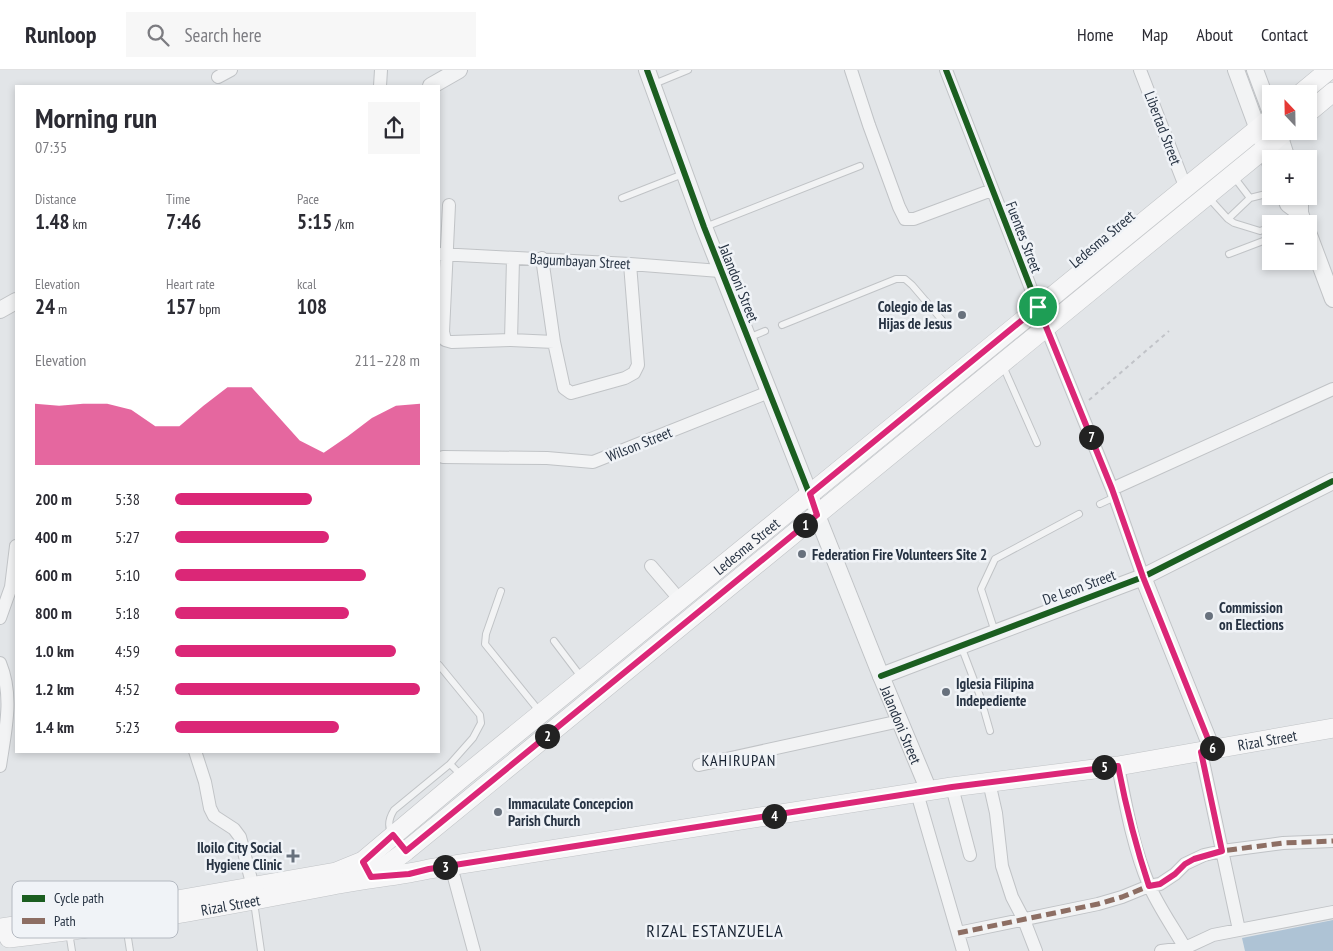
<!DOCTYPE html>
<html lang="en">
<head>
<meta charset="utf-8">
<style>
  :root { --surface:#fff; --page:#f7f7f7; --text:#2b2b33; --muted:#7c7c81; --line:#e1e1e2; --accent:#db2777 }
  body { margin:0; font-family:"PT Sans Narrow",sans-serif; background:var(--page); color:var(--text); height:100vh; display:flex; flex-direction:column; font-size:19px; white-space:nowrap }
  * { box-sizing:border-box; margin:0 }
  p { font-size:16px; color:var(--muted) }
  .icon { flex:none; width:28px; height:28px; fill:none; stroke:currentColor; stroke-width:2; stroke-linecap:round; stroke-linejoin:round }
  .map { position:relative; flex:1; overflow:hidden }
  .sheet { position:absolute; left:15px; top:15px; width:425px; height:668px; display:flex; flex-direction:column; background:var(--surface); border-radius:0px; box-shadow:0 2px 8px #0003 }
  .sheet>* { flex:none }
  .needle { width:32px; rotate:338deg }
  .controls { position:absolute; left:1262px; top:15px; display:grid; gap:10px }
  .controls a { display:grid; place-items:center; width:55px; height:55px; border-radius:0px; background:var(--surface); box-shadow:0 2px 8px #0003; font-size:25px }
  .pin { position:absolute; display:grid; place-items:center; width:42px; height:42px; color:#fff; margin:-21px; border:2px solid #fff; border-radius:50%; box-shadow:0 1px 5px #0007 }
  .km { position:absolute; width:25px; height:25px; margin:-12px; border-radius:50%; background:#222; color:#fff; font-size:14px; line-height:25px; text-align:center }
  .round { display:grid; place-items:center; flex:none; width:52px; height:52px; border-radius:0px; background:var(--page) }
  .head { display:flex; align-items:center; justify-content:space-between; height:85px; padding:0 20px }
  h1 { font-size:28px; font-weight:700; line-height:38px }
  .stats { display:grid; grid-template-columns:repeat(3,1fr); gap:8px; height:85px; padding:5px 20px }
  .stats div { display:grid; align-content:center }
  .stats b { font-size:21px; font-weight:700 }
  .stats small { font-size:14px; font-weight:400 }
  .stats p { font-size:14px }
  .chart { height:140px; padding:10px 20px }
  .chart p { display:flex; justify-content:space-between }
  .chart svg { width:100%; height:90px; margin-top:5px; fill:var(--accent); opacity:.7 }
  ul { padding:0 20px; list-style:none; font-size:16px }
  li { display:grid; grid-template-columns:80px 60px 1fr; align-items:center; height:38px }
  li i { height:12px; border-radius:6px; background:var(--accent) }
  header { display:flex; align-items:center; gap:30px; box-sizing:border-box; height:70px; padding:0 25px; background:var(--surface); border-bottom:1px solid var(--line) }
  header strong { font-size:24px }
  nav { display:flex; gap:28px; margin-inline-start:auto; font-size:18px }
  .search { width:350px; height:45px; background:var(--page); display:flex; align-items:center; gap:12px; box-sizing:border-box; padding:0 18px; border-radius:0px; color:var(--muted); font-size:19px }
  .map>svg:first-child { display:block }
  .water { fill:#aec3d5 }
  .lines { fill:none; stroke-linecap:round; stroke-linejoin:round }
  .service-casing { stroke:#c0c3c6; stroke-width:8 }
  .minor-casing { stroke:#c0c3c6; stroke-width:14 }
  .tertiary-casing { stroke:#c0c3c6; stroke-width:18 }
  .secondary-casing { stroke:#c0c3c6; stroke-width:20 }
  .path { stroke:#c1c3c8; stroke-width:2; stroke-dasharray:4 4; stroke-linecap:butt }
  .service { stroke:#f2f3f4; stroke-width:6 }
  .minor { stroke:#f2f3f4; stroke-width:12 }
  .tertiary { stroke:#f2f3f4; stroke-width:16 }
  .secondary { stroke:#f6f6f7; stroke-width:19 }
  .quiet { stroke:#8d6e63; stroke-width:5; stroke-dasharray:10 5; stroke-linecap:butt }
  .cycleway-casing { stroke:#f0f3f7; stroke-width:9 }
  .cycleway { stroke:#1b5e20; stroke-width:6 }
  .route-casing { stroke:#fff; stroke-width:10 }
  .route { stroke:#db2777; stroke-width:6 }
  .poi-dot { fill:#68717d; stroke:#f0f3f7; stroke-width:2 }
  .labels { text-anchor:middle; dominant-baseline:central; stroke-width:5; stroke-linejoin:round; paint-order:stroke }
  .street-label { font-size:15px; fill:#273343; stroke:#f0f3f7 }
  .poi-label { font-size:15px; font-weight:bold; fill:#273343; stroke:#f0f3f7; text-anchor:start }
  .neighbourhood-label { font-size:16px; letter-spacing:1px; fill:#192433; stroke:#f0f3f7 }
  .quarter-label { font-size:18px; letter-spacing:1px; fill:#192433; stroke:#f0f3f7 }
  .key { fill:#f0f3f7; stroke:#b4b9c1; stroke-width:1 }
  .key-label { font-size:14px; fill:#273343 }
</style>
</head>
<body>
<header>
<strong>Runloop</strong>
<div class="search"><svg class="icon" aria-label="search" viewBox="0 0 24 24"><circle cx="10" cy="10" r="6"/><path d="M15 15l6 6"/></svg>Search here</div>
<nav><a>Home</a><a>Map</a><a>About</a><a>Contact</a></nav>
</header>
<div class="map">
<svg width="1333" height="881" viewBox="0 0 1333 881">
  <rect width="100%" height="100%" fill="#e2e5e8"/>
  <path class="water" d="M1333,850V881H1245L1242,868Z"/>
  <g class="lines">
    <g class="service-casing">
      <path id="service" d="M654,14L688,0
        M1234,107L1250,128
        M1208,127L1228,149L1234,153L1260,161L1271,157
        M622,128L683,104
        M1228,149L1250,128L1266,124L1271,121
        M1281,154L1301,147
        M705,157L860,96
        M1229,184L1271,168
        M782,255L896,209H905L912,215L942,250
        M748,268L765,261
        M1003,296L1037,373
        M1100,434L1115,427
        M501,521L486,564L485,574L540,642
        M995,562L981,519L995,489L1079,444
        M554,571L582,608
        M961,576L980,626L990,661
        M439,595L480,645L481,653L473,668L450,694L462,706
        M392,764C387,756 389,748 394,740L450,694
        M254,832L261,881
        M126,855L130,881
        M69,862L72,881"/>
    </g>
    <g class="minor-casing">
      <path id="minor" d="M851,0L869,55L899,137L905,149H914L992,120
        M946,0L1042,247L1112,419L1143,507
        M1140,0L1185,116
        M218,7L231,0
        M380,16L381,0
        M449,135L443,262L445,270L452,272L511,270L554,272
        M439,184L630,194L720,201
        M542,188L554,272L564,318L571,323L625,308L634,303L638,295L630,194
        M511,270L513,189
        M443,387L547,388L593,392L769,322
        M1112,419L1333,319
        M651,496L680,530
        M0,548L11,517L16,476
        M0,593C14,627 5,661 0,696
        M195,681L205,712L210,738L214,746L234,759L240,767L253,817
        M1201,682L1239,860
        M699,695L900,651
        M1118,696C1126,736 1133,777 1149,815C1158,836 1173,857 1185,878
        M989,712L996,743L1002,796L1012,827L1024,850L1036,881
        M952,717L970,785
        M917,723L963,881
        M451,796L474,881
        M958,863L1098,834L1122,827L1149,816L1160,814L1175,804L1185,794L1204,785L1222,781L1283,773L1333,771
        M1161,881L1185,878L1213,865L1333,842"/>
    </g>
    <g class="tertiary-casing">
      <g id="tertiary">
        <path d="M647,0L704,157L813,433"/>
        <path d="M1236,0L1271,95"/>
        <path d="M1255,0L1271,43"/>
        <path d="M431,16L459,0"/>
        <path d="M1278,61L1287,89"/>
        <path d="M1285,126L1288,134L1300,143"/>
        <path d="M1300,126V143L1304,154"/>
        <path d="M1309,165L1333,229"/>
        <path d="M0,240L16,231"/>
        <path id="s1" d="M817,445L881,606L929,721"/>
        <path d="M1143,507L1212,679"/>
        <path d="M881,606L1143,507L1333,411"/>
      </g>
    </g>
    <g class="secondary-casing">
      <g id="secondary">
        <path d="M1300,24L1329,0"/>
        <path d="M1309,42L1333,22"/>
        <path d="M372,806L406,781L1286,61"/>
        <path id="s2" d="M0,858L126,839L336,802L363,791L463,707L1271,48"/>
        <path id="s3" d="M9,868C120,856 229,835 339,814C369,808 399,806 429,799L952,717L1118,696L1333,658"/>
      </g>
    </g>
    <path class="path" d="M1089,330L1169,261"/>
    <use href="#service" class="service"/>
    <use href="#minor" class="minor"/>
    <use href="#tertiary" class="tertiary"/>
    <use href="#secondary" class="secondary"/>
    <path class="quiet" d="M958,863L1098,834L1122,827L1149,816L1160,814L1175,804L1185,794L1204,785L1222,781L1283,773L1333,771"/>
    <g class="cycleway-casing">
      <path id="cycleway" d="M647,0L704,157L813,433
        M946,0L1042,247L1112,419L1143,507L1212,679
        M881,606L1143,507L1333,411"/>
    </g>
    <use href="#cycleway" class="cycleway"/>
  </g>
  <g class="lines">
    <g class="route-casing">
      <path id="route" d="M1038,237L1112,419L1143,507L1212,679L1201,682L1222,781L1194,789L1185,794L1175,804L1160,814L1149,816C1136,777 1126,737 1118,696L952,717L429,799L409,804L371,807L363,792L393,765L406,781L800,459L817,445L810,424Z"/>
    </g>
    <use href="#route" class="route"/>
  </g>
  <g class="poi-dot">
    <circle cx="962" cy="245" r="5"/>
    <circle cx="802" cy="484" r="5"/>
    <circle cx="1209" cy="546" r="5"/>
    <circle cx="946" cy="622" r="5"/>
    <circle cx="498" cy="742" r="5"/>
    <path d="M290.5 778.5h5v5h5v5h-5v5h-5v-5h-5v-5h5z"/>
  </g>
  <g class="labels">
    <g class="street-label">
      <text transform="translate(1163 58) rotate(69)">Libertad Street</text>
      <text transform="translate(1024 167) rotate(69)">Fuentes Street</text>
      <text transform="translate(1102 169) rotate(-40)">Ledesma Street</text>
      <text transform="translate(580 191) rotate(3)">Bagumbayan Street</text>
      <text transform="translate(739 213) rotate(68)">Jalandoni Street</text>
      <text transform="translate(639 374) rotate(-22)">Wilson Street</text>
      <text stroke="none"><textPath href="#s2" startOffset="866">Ledesma Street</textPath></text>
      <text transform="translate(1079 517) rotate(-20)">De Leon Street</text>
      <text stroke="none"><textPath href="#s1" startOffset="226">Jalandoni Street</textPath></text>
      <text stroke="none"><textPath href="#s3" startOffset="1274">Rizal Street</textPath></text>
      <text stroke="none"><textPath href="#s3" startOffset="224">Rizal Street</textPath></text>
    </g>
    <g class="poi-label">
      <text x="952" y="236" text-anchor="end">Colegio de las<tspan x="952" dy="17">Hijas de Jesus</tspan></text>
      <text x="812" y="484">Federation Fire Volunteers Site 2</text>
      <text x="1219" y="537">Commission<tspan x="1219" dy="17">on Elections</tspan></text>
      <text x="956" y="613">Iglesia Filipina<tspan x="956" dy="17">Indepediente</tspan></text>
      <text x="508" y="733">Immaculate Concepcion<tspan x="508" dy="17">Parish Church</tspan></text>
      <text x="282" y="777" text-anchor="end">Iloilo City Social<tspan x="282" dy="17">Hygiene Clinic</tspan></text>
    </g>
    <g class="neighbourhood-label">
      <text x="739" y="690">KAHIRUPAN</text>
    </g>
    <g class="quarter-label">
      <text x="715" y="860">RIZAL ESTANZUELA</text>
    </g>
  </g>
  <rect x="12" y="811" width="166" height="57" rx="8" class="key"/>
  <rect x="22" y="825" width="23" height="7" fill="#1b5e20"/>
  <rect x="22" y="848" width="23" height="6" fill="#8d6e63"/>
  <g class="key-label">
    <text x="54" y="833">Cycle path</text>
    <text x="54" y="856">Path</text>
  </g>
</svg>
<div class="controls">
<a><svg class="needle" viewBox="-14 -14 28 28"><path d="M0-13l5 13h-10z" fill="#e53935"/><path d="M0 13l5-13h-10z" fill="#7c7c81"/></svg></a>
<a>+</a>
<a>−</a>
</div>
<div class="pin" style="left:1038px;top:237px;background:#1e9e55"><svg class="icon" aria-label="arrive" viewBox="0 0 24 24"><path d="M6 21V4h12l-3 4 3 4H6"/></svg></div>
<b class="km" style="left:805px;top:455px">1</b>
<b class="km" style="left:547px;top:666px">2</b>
<b class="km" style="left:445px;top:797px">3</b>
<b class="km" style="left:774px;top:746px">4</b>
<b class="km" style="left:1104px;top:697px">5</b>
<b class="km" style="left:1212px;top:678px">6</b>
<b class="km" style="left:1091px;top:367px">7</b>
<section class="sheet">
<div class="head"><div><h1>Morning run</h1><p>07:35</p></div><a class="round"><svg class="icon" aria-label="share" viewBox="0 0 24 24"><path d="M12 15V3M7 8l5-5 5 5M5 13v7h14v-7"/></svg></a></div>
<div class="stats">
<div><p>Distance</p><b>1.48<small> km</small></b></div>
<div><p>Time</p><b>7:46</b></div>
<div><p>Pace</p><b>5:15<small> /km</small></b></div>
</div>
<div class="stats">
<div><p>Elevation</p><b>24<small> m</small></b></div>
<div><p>Heart rate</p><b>157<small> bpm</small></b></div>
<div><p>kcal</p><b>108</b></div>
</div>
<div class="chart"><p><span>Elevation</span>211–228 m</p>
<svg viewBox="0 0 160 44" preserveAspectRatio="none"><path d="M0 44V14L10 15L20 14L30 14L40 17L50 25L60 25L70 15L80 6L90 6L100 19L110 32L120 38L130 30L140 21L150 15L160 14V44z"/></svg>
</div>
<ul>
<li><b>200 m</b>5:38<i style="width:56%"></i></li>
<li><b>400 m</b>5:27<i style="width:63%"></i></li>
<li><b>600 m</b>5:10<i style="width:78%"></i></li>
<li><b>800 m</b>5:18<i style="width:71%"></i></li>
<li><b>1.0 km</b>4:59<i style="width:90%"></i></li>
<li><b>1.2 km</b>4:52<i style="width:100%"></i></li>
<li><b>1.4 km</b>5:23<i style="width:67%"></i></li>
</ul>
</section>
</div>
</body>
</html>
